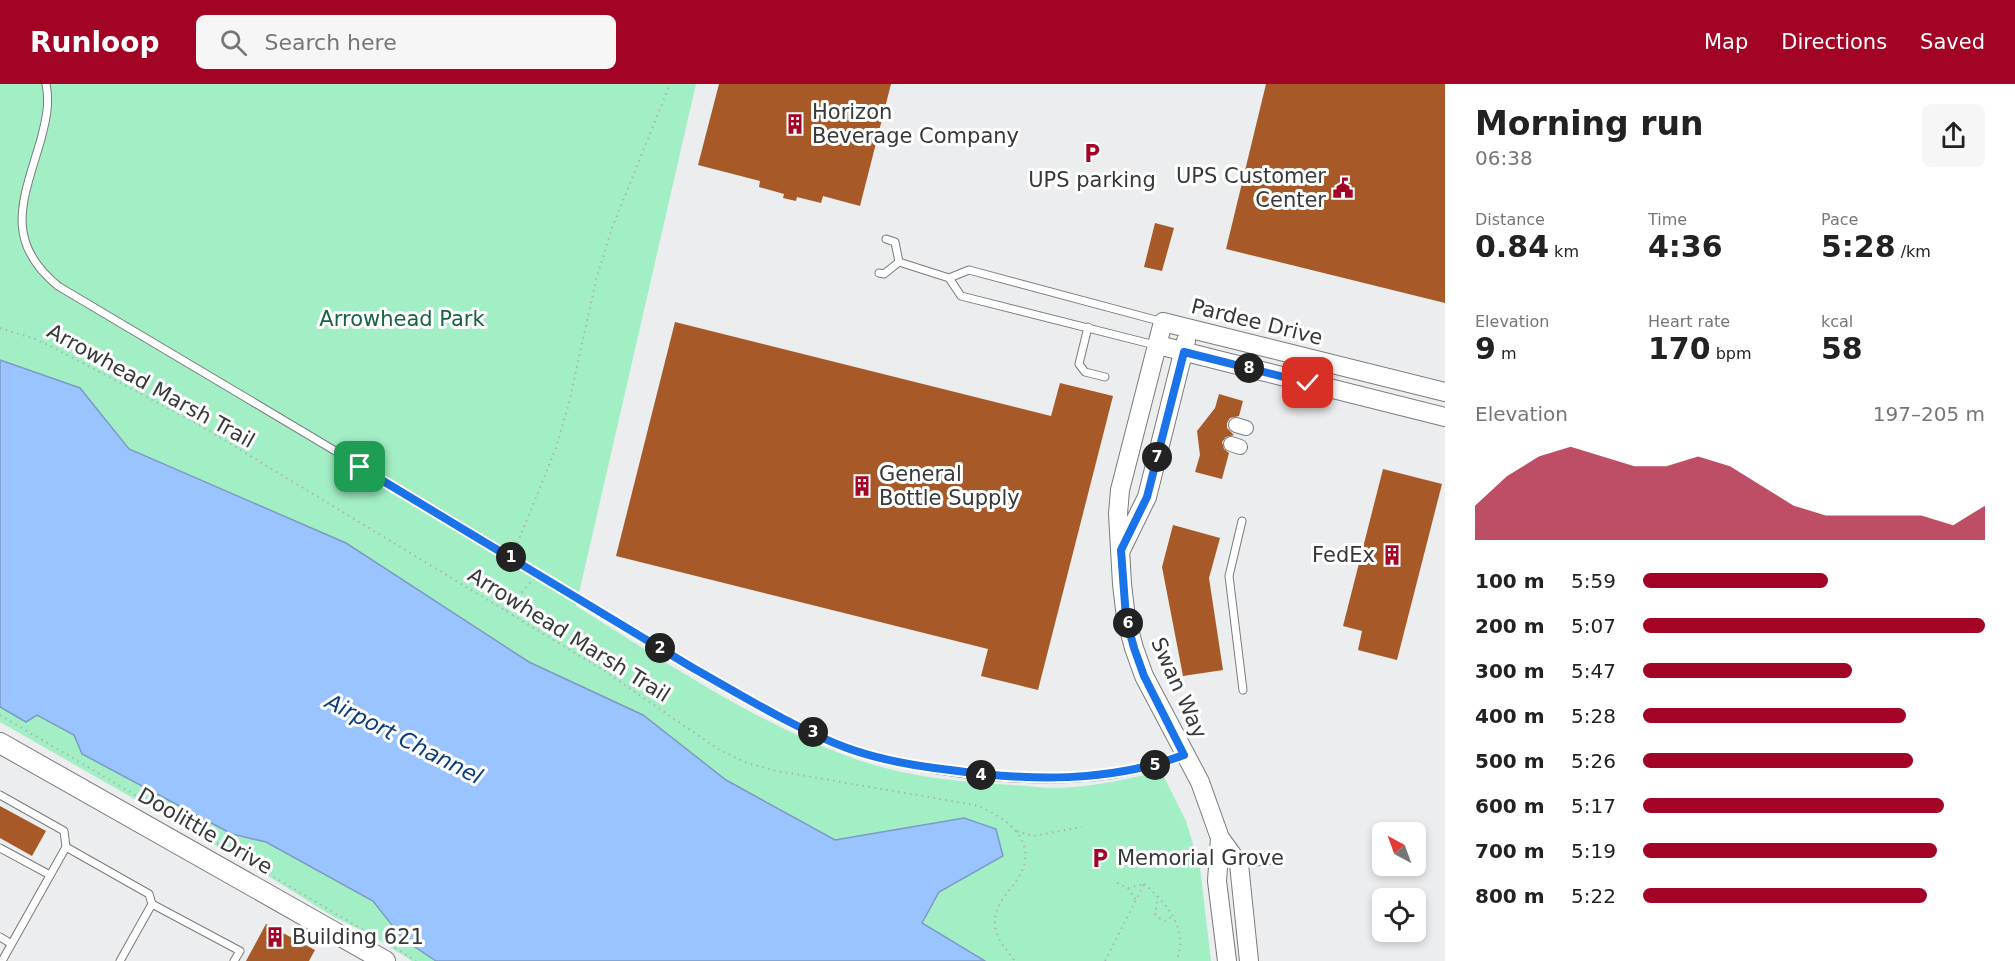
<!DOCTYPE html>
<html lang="en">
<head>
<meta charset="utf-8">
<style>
  :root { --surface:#fff; --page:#f6f6f6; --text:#222; --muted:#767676; --accent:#a30425 }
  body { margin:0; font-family:"DejaVu Sans",sans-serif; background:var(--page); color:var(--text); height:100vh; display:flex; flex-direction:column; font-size:22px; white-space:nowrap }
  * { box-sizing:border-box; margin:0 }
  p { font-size:20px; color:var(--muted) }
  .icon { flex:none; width:33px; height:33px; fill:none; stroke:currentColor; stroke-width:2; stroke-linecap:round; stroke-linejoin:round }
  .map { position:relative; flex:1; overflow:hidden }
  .panel { display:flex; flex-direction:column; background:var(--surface); width:570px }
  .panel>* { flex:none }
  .needle { width:39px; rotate:319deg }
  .buttons { position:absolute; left:1372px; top:738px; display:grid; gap:12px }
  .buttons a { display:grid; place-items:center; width:54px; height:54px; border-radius:9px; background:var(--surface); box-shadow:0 3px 9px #0003; font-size:30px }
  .pin { position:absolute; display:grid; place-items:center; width:51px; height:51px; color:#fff; margin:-26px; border-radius:12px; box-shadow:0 3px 9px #0006 }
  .km { position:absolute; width:30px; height:30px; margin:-15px; border-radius:50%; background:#222; color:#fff; font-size:16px; line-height:30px; text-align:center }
  .round { display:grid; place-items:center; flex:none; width:63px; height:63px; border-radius:9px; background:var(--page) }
  .head { display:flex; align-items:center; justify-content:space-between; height:102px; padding:0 30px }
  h1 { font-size:33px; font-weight:700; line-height:45px }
  .metrics { display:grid; grid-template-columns:repeat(3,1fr); gap:9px; height:102px; padding:6px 30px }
  .metrics div { display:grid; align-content:center }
  .metrics b { font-size:30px; font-weight:700 }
  .metrics small { font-size:16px; font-weight:400 }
  .metrics p { font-size:16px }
  .chart { height:168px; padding:12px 30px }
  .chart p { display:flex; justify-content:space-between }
  .chart svg { width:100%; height:108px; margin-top:6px; fill:var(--accent); opacity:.7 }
  ul { padding:0 30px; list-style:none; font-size:20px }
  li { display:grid; grid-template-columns:96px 72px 1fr; align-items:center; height:45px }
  li i { height:15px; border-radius:8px; background:var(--accent) }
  header { display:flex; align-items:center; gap:36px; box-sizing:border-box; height:84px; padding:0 30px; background:var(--accent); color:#fff }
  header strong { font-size:28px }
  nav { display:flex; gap:33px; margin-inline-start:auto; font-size:21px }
  .search { width:420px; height:54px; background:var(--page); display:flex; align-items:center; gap:15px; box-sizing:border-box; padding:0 21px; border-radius:9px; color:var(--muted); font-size:22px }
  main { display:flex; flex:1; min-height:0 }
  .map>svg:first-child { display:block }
  .green { fill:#a3efc5 }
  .water { fill:#99c4ff; stroke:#7c9ac3; stroke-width:1.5 }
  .building { fill:#a75a27 }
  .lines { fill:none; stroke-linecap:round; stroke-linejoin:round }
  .lane-casing { stroke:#797b7c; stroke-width:9 }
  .street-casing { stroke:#797b7c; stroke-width:16 }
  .secondary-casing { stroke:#797b7c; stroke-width:20 }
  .primary-casing { stroke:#797b7c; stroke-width:22 }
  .path { stroke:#afb1b1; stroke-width:2; stroke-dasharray:1.5 4.5; stroke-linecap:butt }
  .lane { stroke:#fff; stroke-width:7 }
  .street { stroke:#fff; stroke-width:14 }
  .secondary { stroke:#fff; stroke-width:18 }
  .primary { stroke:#fff; stroke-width:20 }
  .route-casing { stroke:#fff; stroke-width:12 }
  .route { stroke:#1a73e8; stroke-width:8 }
  .labels { text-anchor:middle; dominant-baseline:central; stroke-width:6; stroke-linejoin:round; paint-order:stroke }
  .poi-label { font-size:21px; fill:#373838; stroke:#fff; text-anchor:start }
  .park-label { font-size:21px; fill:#176241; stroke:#fff }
  .street-label { font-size:21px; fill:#373838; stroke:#fff }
  .water-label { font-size:22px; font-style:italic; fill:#093e7d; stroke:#fff }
</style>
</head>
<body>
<header>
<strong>Runloop</strong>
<div class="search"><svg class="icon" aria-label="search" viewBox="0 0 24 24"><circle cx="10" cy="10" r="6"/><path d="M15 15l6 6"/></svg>Search here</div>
<nav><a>Map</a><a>Directions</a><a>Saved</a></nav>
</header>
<main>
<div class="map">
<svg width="1445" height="877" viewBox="0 0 1445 877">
  <rect width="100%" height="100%" fill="#ebedee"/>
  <path class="green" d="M0,0H696L576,522C663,576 750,636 847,672C899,692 957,698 1012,701C1027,702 1043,704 1058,704C1093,703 1127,695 1161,687L1186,737L1200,783L1211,877H412L373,852L334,833L257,785L0,638Z"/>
  <path class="water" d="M0,276L80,304L129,365L346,459L529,578L643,631L726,696L835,756L964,734L996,745L1003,772L939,808L922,839L985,877H436L403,855L373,817L266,758L232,750L82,670L74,651L37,631L26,638L0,623Z"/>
  <path class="building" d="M719,0H891L860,122L823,112L821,119L797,113L796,117L783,114L784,110L759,103L760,97L698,81Z
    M1266,0H1445V219L1226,165Z
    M1155,139L1174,144L1162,187L1144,183Z
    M675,238L1051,332L1060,299L1113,312L1038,606L981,592L988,565L616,472Z
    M1219,310L1243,317L1239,332L1230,334L1227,339V344L1234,351L1226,353L1222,358L1224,365L1229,369L1222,395L1195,388L1200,371L1197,347L1215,324Z
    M1383,385L1442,400L1397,576L1358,566L1362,547L1343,542Z
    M1173,441L1220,454L1209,494L1223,586L1183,592L1162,483Z
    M0,722L46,747L32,772L0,754Z
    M266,840L315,866L309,877H246Z"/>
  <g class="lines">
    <g class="lane-casing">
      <path id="lane" d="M46,0C50,19 46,36 41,55C24,114 2,156 58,202C221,299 384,395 546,494C624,541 699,591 780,632C803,643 825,656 849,664C929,692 1054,705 1136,686C1153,683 1168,677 1184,671
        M899,178L949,194
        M879,189L884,190L899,178L895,158L886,155
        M1088,243L1079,280L1085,288L1105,293
        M1155,261L961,212L949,194L969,186L1163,238
        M1242,437L1229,492L1243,606
        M0,711L64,747L66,763L2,877
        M66,763L149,810L152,820L240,867L234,877
        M0,764L50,791
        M1241,780L1271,776
        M0,853L10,859
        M120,877L152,820"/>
    </g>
    <g class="street-casing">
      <path id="street" d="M1236,341L1246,344
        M1231,360L1240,363"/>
    </g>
    <g class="secondary-casing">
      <path id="secondary" d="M1158,261L1445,333
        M1121,466L1147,413L1186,257
        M1220,754L1217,797L1227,877
        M1249,877L1239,780L1220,754L1200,698L1144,592L1134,564L1126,534L1122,500L1118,430L1120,406L1163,238L1445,308"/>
    </g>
    <g class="primary-casing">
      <path id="primary" d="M0,659L385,877"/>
    </g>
    <path class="path" d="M0,244L35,255L56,265L196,339L603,586L718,665L747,679L777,687L975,721C1000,730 1035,752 1023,784C1016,804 993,817 995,841C996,855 1007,866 1015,877
      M515,465L556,364L569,319L596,196L612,144L670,0
      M506,527L533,495
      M0,631L367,848
      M1017,747L1033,752L1082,743
      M1117,799L1128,804L1144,800
      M1144,800C1167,819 1190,847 1176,877
      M1128,804L1136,816
      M1158,812L1155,830L1159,834L1166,837L1172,832
      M395,864L416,877
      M1105,877L1144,800"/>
    <use href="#lane" class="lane"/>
    <use href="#street" class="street"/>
    <use href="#secondary" class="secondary"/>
    <use href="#primary" class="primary"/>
  </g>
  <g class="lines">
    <g class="route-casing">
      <path id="route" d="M360,383L693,584C741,611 796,645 847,664C880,676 915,682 950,686C1029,697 1108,699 1184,671L1144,592L1134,564L1126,534L1121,466L1147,413L1184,268L1308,299"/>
    </g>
    <use href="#route" class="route"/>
  </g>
  <defs>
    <g id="building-bare" transform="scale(1.62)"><path d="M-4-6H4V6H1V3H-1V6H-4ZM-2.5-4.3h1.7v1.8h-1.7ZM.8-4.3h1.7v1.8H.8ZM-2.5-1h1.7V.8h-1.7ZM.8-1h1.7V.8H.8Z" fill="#a30425" stroke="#fff" stroke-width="2.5" paint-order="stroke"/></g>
    <g id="parking-bare" transform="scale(1.62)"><path d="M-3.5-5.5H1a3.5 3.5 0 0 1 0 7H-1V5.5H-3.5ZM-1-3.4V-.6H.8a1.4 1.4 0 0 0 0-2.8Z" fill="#a30425" stroke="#fff" stroke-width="2.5" paint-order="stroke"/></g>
    <g id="civic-bare" transform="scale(1.62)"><path d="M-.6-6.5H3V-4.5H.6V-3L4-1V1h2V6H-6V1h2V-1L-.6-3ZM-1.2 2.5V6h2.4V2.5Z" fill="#a30425" stroke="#fff" stroke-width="2.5" paint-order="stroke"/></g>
  </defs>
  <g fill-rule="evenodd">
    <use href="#building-bare" x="795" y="40"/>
    <use href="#parking-bare" x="1092" y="69"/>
    <use href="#civic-bare" x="1343" y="104"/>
    <use href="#building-bare" x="862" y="402"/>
    <use href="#building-bare" x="1392" y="471"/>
    <use href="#parking-bare" x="1100" y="774"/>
    <use href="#building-bare" x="275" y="853"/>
  </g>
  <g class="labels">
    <g class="poi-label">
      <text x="812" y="28">Horizon<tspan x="812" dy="24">Beverage Company</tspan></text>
      <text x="1326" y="92" text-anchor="end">UPS Customer<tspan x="1326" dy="24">Center</tspan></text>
      <text x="1092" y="96" text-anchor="middle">UPS parking</text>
      <text x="879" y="390">General<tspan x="879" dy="24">Bottle Supply</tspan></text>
      <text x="1375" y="471" text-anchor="end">FedEx</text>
      <text x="1117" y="774">Memorial Grove</text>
      <text x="292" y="853">Building 621</text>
    </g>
    <g class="park-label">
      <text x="402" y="235">Arrowhead Park</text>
    </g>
    <g class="street-label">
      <text transform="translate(1257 238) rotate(14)">Pardee Drive</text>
      <text transform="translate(151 302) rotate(29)">Arrowhead Marsh Trail</text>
      <text transform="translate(569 551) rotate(32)">Arrowhead Marsh Trail</text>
      <text transform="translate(1179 604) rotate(66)">Swan Way</text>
      <text transform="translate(205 747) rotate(30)">Doolittle Drive</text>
    </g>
    <g class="water-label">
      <text transform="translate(404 655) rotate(27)">Airport Channel</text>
    </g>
  </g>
</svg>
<div class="buttons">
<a><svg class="needle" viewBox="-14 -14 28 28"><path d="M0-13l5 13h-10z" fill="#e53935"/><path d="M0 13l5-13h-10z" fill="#767676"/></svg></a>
<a><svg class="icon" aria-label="locate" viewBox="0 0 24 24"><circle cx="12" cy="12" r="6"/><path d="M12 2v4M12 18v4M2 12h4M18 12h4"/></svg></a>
</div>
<div class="pin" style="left:360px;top:383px;background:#1e9e55"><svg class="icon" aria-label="arrive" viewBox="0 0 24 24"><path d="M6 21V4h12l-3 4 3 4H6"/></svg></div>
<div class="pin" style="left:1308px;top:299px;background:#d93025"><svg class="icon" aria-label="check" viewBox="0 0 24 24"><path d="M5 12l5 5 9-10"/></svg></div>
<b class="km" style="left:511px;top:473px">1</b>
<b class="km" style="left:660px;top:564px">2</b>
<b class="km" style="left:813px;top:648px">3</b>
<b class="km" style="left:981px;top:691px">4</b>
<b class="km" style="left:1155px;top:681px">5</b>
<b class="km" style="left:1128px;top:539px">6</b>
<b class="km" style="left:1157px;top:373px">7</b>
<b class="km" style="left:1249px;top:284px">8</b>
</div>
<section class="panel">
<div class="head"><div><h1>Morning run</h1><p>06:38</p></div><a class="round"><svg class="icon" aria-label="share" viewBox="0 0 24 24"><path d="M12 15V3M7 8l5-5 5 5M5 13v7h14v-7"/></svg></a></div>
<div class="metrics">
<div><p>Distance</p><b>0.84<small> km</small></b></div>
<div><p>Time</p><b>4:36</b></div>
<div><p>Pace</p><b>5:28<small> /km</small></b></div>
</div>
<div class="metrics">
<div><p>Elevation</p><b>9<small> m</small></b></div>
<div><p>Heart rate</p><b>170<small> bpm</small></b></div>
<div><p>kcal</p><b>58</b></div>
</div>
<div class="chart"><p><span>Elevation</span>197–205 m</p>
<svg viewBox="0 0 160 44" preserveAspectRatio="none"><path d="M0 44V30L10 18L20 10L30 6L40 10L50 14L60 14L70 10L80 14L90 22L100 30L110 34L120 34L130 34L140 34L150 38L160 30V44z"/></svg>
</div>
<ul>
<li><b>100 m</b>5:59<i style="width:54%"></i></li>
<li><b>200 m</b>5:07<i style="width:100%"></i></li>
<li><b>300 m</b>5:47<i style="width:61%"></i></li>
<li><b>400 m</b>5:28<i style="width:77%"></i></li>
<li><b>500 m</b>5:26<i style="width:79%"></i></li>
<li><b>600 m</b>5:17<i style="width:88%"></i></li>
<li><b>700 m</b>5:19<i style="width:86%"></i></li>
<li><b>800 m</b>5:22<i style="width:83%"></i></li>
</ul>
</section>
</main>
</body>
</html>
